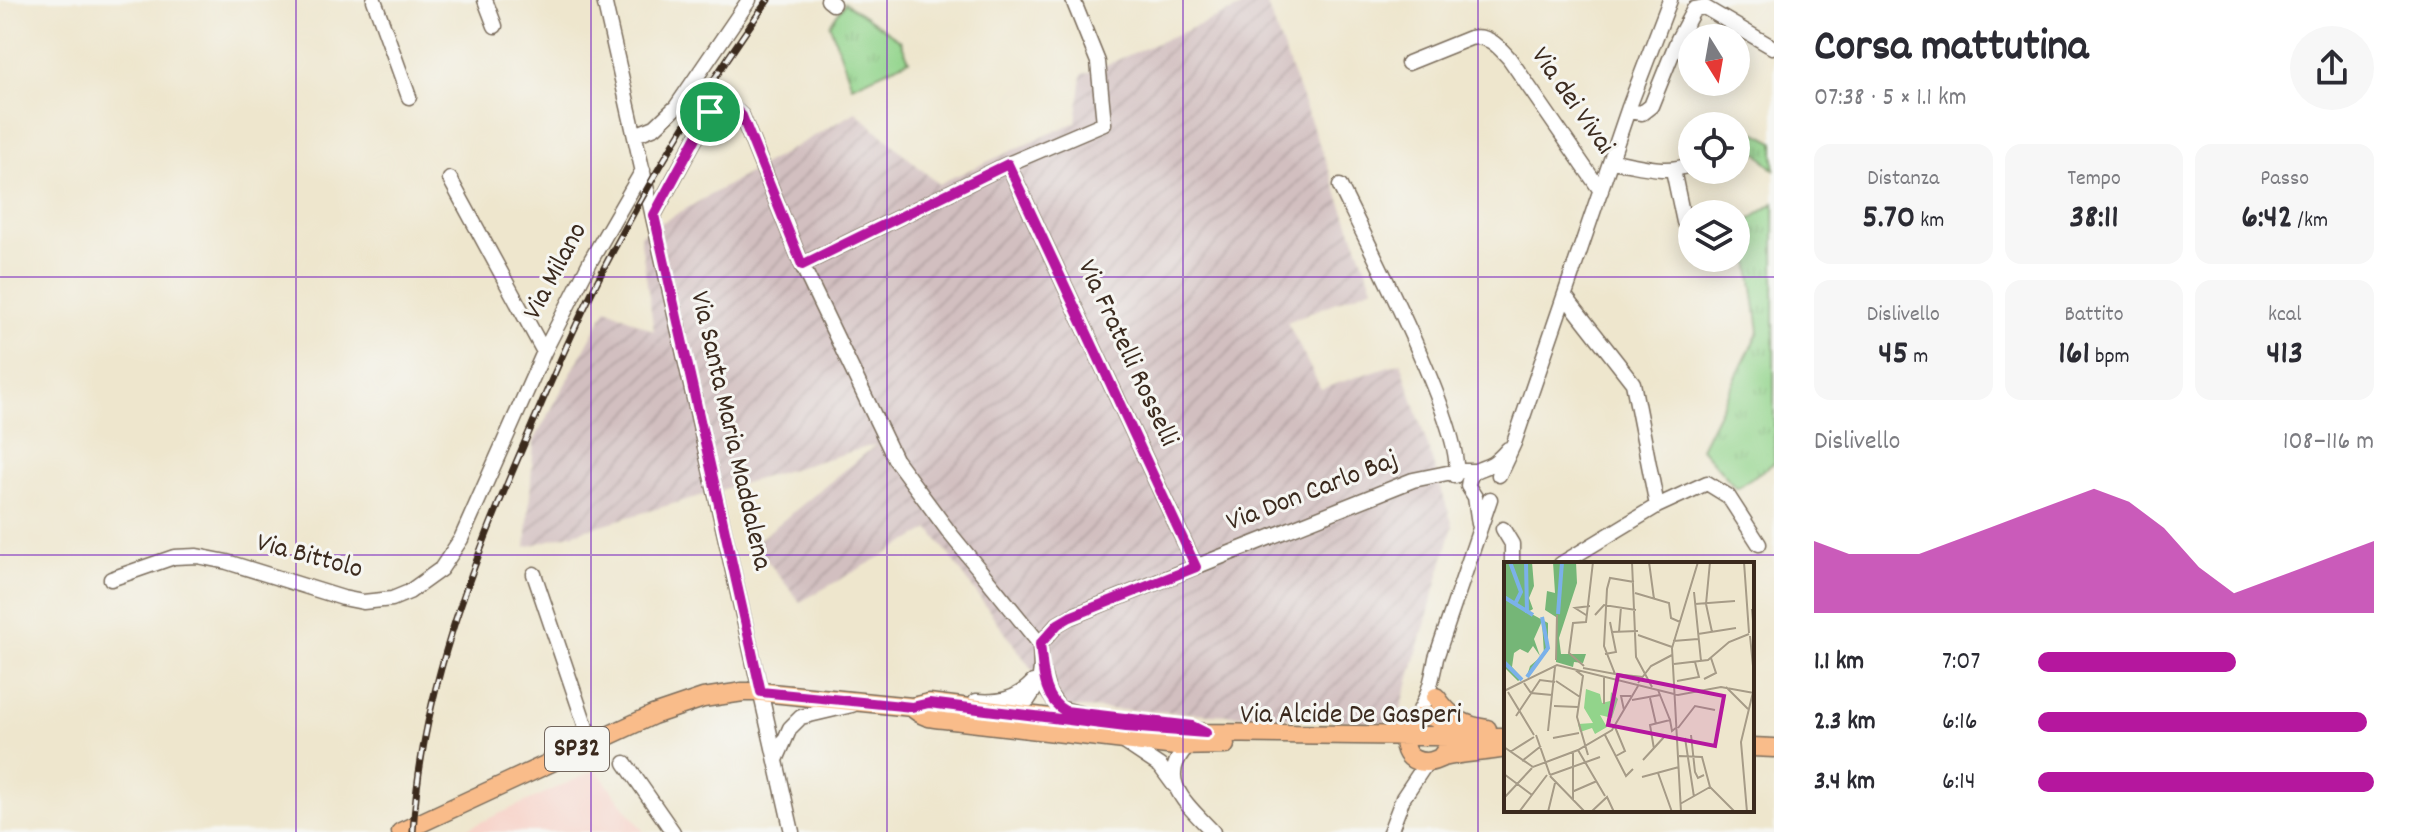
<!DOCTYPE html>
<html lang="it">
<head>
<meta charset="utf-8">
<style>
  :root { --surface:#fff; --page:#f7f7f7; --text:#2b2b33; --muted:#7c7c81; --accent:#b5179e }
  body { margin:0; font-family:Dekko,sans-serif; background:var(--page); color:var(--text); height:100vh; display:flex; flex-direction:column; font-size:30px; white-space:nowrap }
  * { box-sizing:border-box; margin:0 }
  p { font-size:26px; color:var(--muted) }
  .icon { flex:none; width:44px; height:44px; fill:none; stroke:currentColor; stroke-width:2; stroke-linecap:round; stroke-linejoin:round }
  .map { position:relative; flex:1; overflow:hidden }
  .sheet { display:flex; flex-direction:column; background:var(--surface); width:640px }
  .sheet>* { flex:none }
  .needle { width:52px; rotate:169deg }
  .controls { position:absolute; left:1678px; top:24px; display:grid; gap:16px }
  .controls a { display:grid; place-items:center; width:72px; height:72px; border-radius:50%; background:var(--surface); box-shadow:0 4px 20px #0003; font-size:40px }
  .pin { position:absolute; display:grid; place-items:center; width:68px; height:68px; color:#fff; margin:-34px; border:4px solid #fff; border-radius:50%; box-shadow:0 2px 8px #0007 }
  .round { display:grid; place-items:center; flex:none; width:84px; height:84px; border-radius:42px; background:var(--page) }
  .overview { display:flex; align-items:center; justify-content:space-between; height:136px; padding:0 40px }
  h1 { font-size:44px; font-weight:700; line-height:60px }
  .stats { display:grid; grid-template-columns:repeat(3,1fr); gap:12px; height:136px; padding:8px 40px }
  .stats div { display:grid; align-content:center; border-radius:16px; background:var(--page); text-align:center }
  .stats b { font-size:34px; font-weight:700 }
  .stats small { font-size:22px; font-weight:400 }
  .stats p { font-size:22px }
  .chart { height:224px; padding:16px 40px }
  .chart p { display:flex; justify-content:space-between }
  .chart svg { width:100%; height:144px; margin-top:8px; fill:var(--accent); opacity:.7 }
  ul { padding:0 40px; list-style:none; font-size:26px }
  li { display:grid; grid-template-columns:128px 96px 1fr; align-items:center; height:60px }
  li i { height:20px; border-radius:10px; background:var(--accent) }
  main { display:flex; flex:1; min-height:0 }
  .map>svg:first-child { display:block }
  .built { fill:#f7d1c7 }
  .industrial { fill:url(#industrial-furrows) }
  .grass { fill:url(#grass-tufts); stroke:#667f54; stroke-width:2 }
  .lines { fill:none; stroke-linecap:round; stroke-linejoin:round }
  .minor-casing { stroke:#7a6c5b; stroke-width:17 }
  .major-casing { stroke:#7a6c5b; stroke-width:21 }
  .minor { stroke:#fff; stroke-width:14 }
  .major { stroke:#f9bc8a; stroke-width:18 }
  .rail-casing { stroke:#3b2a1e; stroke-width:7 }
  .rail { stroke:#f6f6f2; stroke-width:4; stroke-dasharray:12; stroke-linecap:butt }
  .route-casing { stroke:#fff; stroke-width:16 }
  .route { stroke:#b5179e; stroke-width:10 }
  .grid { fill:none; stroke:#7b2cbf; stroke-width:2; stroke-opacity:0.55 }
  .labels { text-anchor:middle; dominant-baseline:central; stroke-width:6; stroke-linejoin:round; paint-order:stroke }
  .shield { fill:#f6f6f2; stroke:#73675e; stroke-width:2 }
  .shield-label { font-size:26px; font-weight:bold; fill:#3b2a1e }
  .street-label { font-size:28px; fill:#3b2a1e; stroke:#f6f6f2 }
  .inset-river { fill:none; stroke:#7bb1ea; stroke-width:4 }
  .inset-road { fill:none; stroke:#a69b87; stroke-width:2 }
  .view { fill:#b5179e; fill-opacity:0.15; stroke:#b5179e; stroke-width:4 }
  .inset-edge { fill:none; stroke:#3b2a1e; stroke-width:4 }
</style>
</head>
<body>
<main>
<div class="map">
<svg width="1774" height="832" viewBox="0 0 1774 832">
  <defs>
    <pattern id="industrial-furrows" width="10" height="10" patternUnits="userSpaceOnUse" patternTransform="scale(2)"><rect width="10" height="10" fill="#d2bfc0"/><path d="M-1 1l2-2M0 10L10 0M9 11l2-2" fill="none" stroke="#b5a4a5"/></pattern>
    <pattern id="grass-tufts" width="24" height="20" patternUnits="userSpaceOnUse" patternTransform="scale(2)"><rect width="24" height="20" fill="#92d48b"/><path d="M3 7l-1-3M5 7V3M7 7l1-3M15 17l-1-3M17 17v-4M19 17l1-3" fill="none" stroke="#7fb678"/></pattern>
  </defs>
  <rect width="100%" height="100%" fill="#f6f6f2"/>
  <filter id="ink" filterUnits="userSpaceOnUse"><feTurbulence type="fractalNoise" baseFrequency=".0125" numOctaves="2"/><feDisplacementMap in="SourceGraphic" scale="16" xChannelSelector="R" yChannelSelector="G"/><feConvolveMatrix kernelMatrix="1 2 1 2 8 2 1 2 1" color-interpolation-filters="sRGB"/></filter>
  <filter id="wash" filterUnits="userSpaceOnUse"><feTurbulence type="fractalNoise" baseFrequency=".006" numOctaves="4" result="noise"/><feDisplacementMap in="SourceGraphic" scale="32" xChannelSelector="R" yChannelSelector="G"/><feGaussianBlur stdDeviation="1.8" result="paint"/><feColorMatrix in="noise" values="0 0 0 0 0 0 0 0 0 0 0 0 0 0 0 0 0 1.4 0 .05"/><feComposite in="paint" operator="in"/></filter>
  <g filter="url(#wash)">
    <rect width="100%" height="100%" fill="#eee6cd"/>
    <path class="built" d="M596,770L644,832H459Z"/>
    <path class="industrial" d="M1258,0H1265L1373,287L1287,322L1321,389L1401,362L1453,526L1397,723L1059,707L930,529L800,602L754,544L877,444L526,547L534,441L607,308L654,331L640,235L856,112L938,184L1076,122L1082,75Z"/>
    <path class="grass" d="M845,3L900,40L909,60L852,86L830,25Z
      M1738,123L1774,142V170L1748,143Z
      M1774,203V463L1736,488L1701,448L1759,331L1744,224Z"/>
  </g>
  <g filter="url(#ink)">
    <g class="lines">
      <g class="minor-casing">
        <path id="minor" d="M374,0L409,97
          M485,0L495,26
          M604,0L792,832
          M828,0L833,4
          M1408,63L1470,38C1488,34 1498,46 1509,58L1601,191
          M1628,111L1642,113L1651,106L1678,39L1694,9L1704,7L1772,47
          M635,135L655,127L676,107L749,0
          M1612,161C1639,165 1666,175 1692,164
          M1008,164L1196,567
          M1673,170L1684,222L1692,230
          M450,179L544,352
          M1340,186C1362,232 1469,437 1455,476
          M654,215L710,112C724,106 731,105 742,116L802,265L1008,164L1104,123L1098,62L1073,0
          M802,265L895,459L952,536L1040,644L1041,668L1039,683L1028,700L1008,713
          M1499,475L1514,443L1629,107L1670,0
          M1657,506L1707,483L1728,496L1759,544
          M1479,524L1475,497L1468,486C1470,468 1479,471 1492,464C1498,460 1503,455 1508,449
          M1503,529L1512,544V564
          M1561,564L1657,506L1633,383L1565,296
          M534,574L591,742
          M111,579L174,557L197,556L227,562L343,598L363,602L392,599L409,592L441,569L461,539L544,352L591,260L643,170
          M1040,644L1058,624L1070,617L1413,480L1457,471H1474
          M1043,673L1048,692L1059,708L1082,714
          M976,701C999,703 1016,700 1033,682
          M1413,721C1427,703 1432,680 1436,658L1490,499
          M1124,742L1160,766L1174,785
          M1189,745C1153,779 1189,806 1213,832
          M776,760L790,728L801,717L852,705
          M625,763L673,832
          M1390,832L1403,798L1427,762"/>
      </g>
      <g class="major-casing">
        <path id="major" d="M1436,697C1450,717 1463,726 1487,729
          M912,707C922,717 931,718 944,719L1176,746L1225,745
          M1752,747L1774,748
          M1441,757L1449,746L1447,728C1414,688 1382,761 1426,762C1433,762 1437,759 1443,757C1463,752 1486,752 1506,748
          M401,832L653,715L703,698L743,692H761L912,707L929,703L1126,727L1206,733L1506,737"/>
      </g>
      <use href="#minor" class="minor"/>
      <use href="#major" class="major"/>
      <g class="rail-casing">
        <path id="rail" d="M413,832C421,695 470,569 524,444C554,374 584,303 621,236C665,154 714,76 768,0"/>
      </g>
      <use href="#rail" class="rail"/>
    </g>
  </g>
  <g class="lines" filter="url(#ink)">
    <g class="route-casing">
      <path id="route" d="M724,107L734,108L742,116L802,265L1008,164L1196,567L1070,617L1058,624L1040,644C1043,666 1042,699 1065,711L1192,726L1206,733L1126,727L929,703L912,707L761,692L654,215L710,112Z"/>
    </g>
    <use href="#route" class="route"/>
  </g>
  <path class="grid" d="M296,0V832M591,0V832M887,0V832M1183,0V832M1478,0V832M0,277H1774M0,555H1774"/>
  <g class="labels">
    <rect class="shield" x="545" y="727" width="64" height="44" rx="6"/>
    <g class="shield-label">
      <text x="577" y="749">SP32</text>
    </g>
    <g class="street-label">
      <text transform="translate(1571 102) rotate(55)">Via dei Vivai</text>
      <text transform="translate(557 272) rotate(-62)">Via Milano</text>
      <text transform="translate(1126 354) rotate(65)">Via Fratelli Rosselli</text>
      <text transform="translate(729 431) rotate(77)">Via Santa Maria Maddalena</text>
      <text transform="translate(1313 493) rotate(-21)">Via Don Carlo Baj</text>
      <text transform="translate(309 558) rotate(15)">Via Bittolo</text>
      <text x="1351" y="717">Via Alcide De Gasperi</text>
    </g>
  </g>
  <g transform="translate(1504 562)">
    <rect width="250" height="250" fill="#eee6cd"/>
    <path d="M82,127L96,132L98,141L106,139L107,130L114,137L108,156L96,153L103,165L91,172L88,166L76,170L74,162L89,161L80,146Z" fill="#92d48b"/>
    <path d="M0,0H28L30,24L25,36L29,47L24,50L44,61V89L23,114L26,104L40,92L38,59L30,77L36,94L29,84L24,91L16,87L10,91L8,105L18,116L14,119L0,105ZM49,0H72L73,21L55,76L57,92H82L79,101L70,100L69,105L52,100V55L41,48L43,29L51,31Z" fill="#75b677"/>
    <path class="inset-river" d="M6,0L17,30L12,40M22,0L23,51M0,35L29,53M54,52L58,0M0,100L18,118M23,115L44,86L38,55"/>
    <path class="inset-road" d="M128,0L132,95L148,125M145,0L150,37M240,0L245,71M190,30L197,99M131,31L165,41L167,56L176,60M191,42L231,39M202,42L206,0M202,42L208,70M248,47L250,71M82,53L71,46L86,44M91,53L100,43L132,48M107,70L134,69M115,70L117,45M194,72L232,66M134,73L168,85M246,74L250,114M169,79L194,77M101,92L112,90L106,60M52,98L53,53M170,102L204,98L225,80L245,72M80,104L65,91L69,61L82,60L89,0M79,106L111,112L100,84L103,27L106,16L130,20M70,107L79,114L73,155L84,193M111,112L139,115M200,117L212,111L207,96M52,119L76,135M173,119L195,115L191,100M20,121L27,131L48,133M134,121L147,104L168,93M222,125L244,147M154,128L166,158M0,129L53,103L174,133L217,125L250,131M4,130L30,173M146,136L152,162M128,138L156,133M100,142V115M50,144L74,145M120,148L117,134H127M12,154L36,118L51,120M111,165L121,189L112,194M174,166L191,144L211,148M44,169L51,105M32,173L46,213M101,173L122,214L129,207M187,173L191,210L194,216L200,213M49,176L75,171M181,176L190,235M0,185L29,205L74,188L108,168L134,124M150,187L146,163L166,158L168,169L173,165M74,188L101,234M6,190L30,175M69,190V238M175,194L198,195L206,225L231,250M139,198L161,174M18,199L37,184M154,211L168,250M0,212L28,233M46,213L96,195M46,214L81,250M138,215L175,205M70,229L93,219M0,236L28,206M176,242L206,225M15,250L43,213M44,250L51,221M87,250L103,235L110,250M177,250L168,86L194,0M243,250L237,180L250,126"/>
    <path class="view" d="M114,113L220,134L211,184L104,163Z"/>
    <rect width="250" height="250" class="inset-edge"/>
  </g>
</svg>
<div class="controls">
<a><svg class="needle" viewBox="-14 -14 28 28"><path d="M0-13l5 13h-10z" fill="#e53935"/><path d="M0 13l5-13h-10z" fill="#7c7c81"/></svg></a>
<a><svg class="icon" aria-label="locate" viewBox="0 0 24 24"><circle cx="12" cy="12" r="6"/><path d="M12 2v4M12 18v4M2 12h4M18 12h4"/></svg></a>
<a><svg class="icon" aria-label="layers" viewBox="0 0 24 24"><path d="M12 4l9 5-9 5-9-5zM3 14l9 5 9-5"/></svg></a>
</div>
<div class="pin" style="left:710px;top:112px;background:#1e9e55"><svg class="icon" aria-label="arrive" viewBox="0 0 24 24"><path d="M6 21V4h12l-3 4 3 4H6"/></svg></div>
</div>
<section class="sheet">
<div class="overview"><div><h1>Corsa mattutina</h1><p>07:38 · 5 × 1.1 km</p></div><a class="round"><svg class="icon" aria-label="share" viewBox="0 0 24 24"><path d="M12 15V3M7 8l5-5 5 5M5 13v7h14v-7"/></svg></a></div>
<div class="stats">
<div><p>Distanza</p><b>5.70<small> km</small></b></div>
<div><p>Tempo</p><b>38:11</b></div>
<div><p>Passo</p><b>6:42<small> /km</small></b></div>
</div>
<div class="stats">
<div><p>Dislivello</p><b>45<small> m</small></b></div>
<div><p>Battito</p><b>161<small> bpm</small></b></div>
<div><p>kcal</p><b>413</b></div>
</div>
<div class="chart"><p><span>Dislivello</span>108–116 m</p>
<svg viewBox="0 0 160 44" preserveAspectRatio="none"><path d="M0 44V22L10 26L20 26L30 26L40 22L50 18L60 14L70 10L80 6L90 10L100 18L110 30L120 38L130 34L140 30L150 26L160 22V44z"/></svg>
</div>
<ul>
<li><b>1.1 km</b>7:07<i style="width:59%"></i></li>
<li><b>2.3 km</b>6:16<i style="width:98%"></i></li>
<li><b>3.4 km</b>6:14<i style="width:100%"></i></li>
</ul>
</section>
</main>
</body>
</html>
